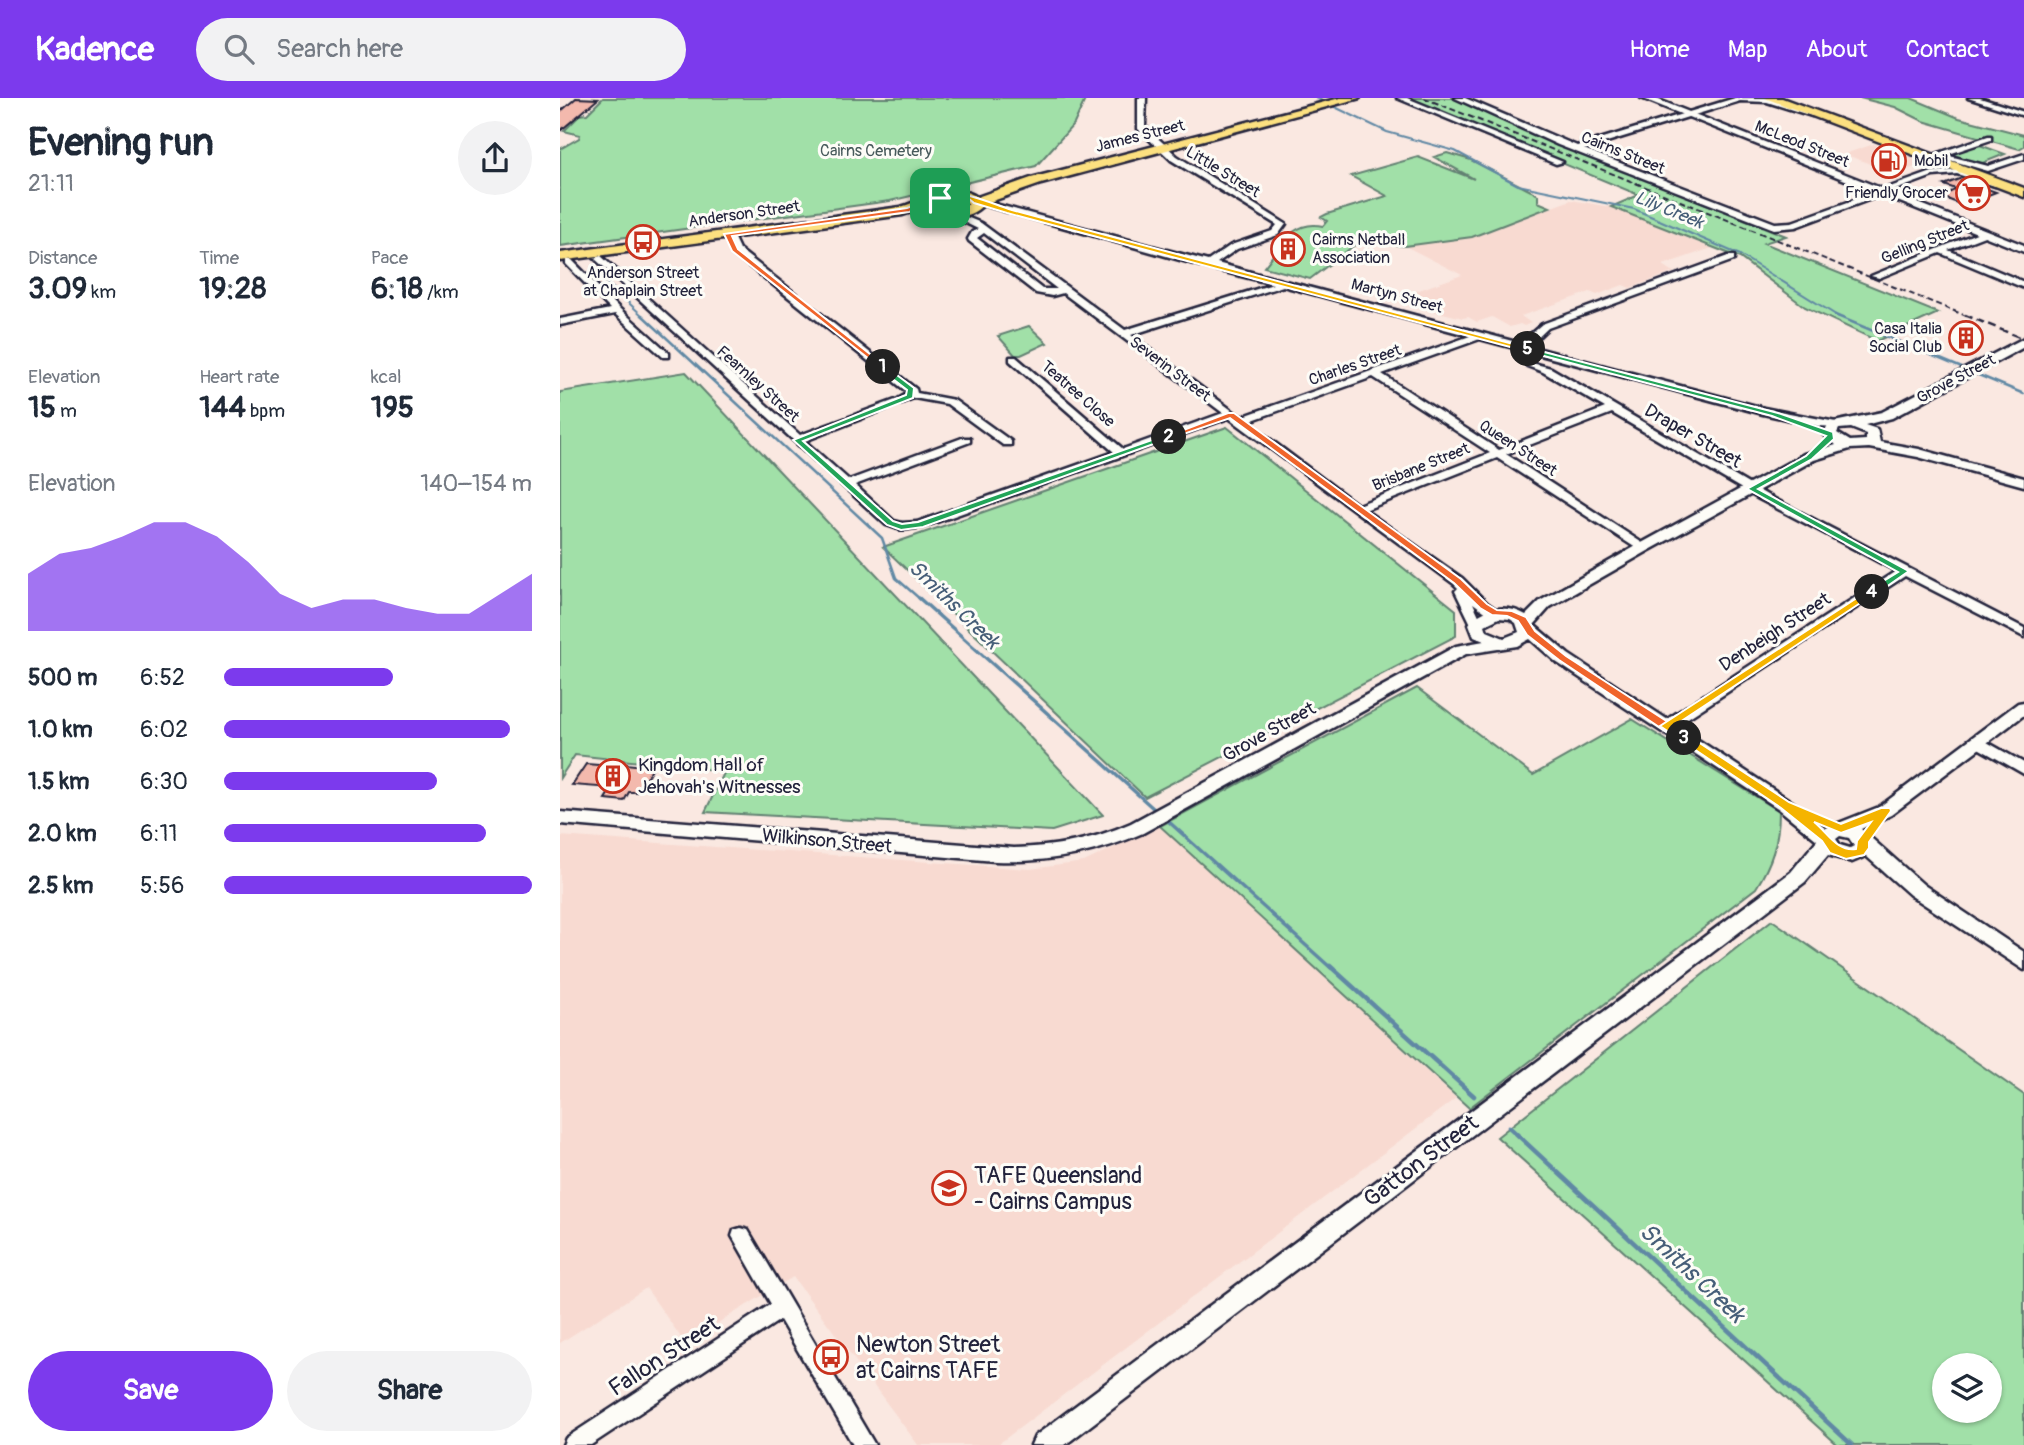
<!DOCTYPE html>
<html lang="en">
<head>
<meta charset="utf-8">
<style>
  :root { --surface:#fff; --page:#f2f2f3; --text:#1f2937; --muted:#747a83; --accent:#7c3aed }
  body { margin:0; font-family:Pangolin,sans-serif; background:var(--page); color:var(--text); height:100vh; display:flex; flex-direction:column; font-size:26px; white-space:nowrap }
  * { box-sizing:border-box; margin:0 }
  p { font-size:23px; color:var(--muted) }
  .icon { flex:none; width:38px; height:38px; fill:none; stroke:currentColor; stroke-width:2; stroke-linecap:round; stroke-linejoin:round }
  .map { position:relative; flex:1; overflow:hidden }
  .sheet { display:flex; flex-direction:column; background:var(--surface); width:560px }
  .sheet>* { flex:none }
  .buttons { position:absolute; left:1372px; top:1255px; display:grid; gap:14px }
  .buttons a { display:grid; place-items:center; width:70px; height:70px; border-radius:50%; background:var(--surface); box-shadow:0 2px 5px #0004; font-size:35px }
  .pin { position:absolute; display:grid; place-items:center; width:60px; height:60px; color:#fff; margin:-30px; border-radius:14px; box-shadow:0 4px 10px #0006 }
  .km { position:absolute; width:35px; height:35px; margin:-18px; border-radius:50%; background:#222; color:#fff; font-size:19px; line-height:35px; text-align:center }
  .round { display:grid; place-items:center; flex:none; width:74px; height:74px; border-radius:37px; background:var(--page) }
  .summary { display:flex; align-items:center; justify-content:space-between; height:119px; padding:0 28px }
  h1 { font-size:38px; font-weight:700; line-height:52px }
  .stats { display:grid; grid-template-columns:repeat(3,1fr); gap:10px; height:119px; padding:7px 28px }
  .stats div { display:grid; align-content:center }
  .stats b { font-size:30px; font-weight:700 }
  .stats small { font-size:19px; font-weight:400 }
  .stats p { font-size:19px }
  .chart { height:196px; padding:14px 28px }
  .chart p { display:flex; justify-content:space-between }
  .chart svg { width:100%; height:126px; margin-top:7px; fill:var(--accent); opacity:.7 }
  .primary-button { display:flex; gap:14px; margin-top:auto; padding:14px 28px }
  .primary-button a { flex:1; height:80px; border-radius:42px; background:var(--accent); color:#fff; font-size:28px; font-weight:700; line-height:80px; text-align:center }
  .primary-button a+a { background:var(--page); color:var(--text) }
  ul { padding:0 28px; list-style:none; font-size:23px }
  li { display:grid; grid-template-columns:112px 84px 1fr; align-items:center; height:52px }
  li i { height:18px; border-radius:9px; background:var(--accent) }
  header { display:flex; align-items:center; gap:42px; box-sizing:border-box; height:98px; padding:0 35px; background:var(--accent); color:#fff }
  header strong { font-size:33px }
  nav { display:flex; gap:38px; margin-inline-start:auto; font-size:24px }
  .search { width:490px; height:63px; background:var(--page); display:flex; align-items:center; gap:18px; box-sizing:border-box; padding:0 24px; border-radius:38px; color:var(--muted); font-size:26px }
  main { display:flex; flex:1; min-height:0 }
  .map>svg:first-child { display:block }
  .built { fill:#f8dad1 }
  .green { fill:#a1e0a8; stroke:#628172; stroke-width:2; fill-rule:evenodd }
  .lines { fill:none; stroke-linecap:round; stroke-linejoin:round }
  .stream-far3 { stroke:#6088a4; stroke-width:2 }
  .stream-far2 { stroke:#6088a4; stroke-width:2.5 }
  .stream-far1 { stroke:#6088a4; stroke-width:3.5 }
  .stream { stroke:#6088a4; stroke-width:4.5 }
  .building { fill:#f3b9ad; stroke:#22223b; stroke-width:2 }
  .minor-casing { stroke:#22223b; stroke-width:5 }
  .tertiary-casing { stroke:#22223b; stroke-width:5 }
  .primary-casing { stroke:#22223b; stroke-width:5 }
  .trunk-casing { stroke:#22223b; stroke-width:5 }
  .minor { fill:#fdfcf7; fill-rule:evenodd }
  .tertiary { fill:#fdfcf7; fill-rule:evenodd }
  .primary { fill:#fce080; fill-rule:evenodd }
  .trunk { fill:#fce080; fill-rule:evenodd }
  .rail-far1 { stroke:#22223b; stroke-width:2; stroke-dasharray:6 3.5; stroke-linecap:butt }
  .rail { stroke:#22223b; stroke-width:2.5; stroke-dasharray:8 4.5; stroke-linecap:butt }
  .split-1 { fill:#f0652b; stroke:#fff; stroke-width:2 }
  .split-2 { fill:#22a559; stroke:#fff; stroke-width:2 }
  .split-3 { fill:#f0652b; stroke:#fff; stroke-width:2 }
  .split-4 { fill:#f5b400; stroke:#fff; stroke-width:2; fill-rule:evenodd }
  .split-5 { fill:#22a559; stroke:#fff; stroke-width:2 }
  .split-6 { fill:#f5b400; stroke:#fff; stroke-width:2 }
  .labels { text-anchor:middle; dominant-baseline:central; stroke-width:6; stroke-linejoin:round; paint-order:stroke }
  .far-street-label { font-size:16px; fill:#22223b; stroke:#fdfcf7 }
  .far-park-label { font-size:16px; fill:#485b5c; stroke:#fdfcf7 }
  .far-poi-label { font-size:16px; fill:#22223b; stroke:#fdfcf7; text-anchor:start }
  .far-water-label { font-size:18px; font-style:italic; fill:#465e78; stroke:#fdfcf7 }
  .street-label { font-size:19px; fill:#22223b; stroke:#fdfcf7 }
  .poi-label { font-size:19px; fill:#22223b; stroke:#fdfcf7; text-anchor:start }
  .water-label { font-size:21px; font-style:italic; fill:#465e78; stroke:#fdfcf7 }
  .near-street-label { font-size:23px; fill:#22223b; stroke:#fdfcf7 }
  .near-poi-label { font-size:23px; fill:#22223b; stroke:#fdfcf7; text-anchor:start }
  .near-water-label { font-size:24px; font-style:italic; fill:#465e78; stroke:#fdfcf7 }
</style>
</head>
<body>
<header>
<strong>Kadence</strong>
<div class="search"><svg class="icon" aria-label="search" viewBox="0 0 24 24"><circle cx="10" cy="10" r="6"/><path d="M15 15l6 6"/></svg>Search here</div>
<nav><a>Home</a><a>Map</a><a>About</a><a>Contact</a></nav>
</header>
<main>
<section class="sheet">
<div class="summary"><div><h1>Evening run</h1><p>21:11</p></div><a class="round"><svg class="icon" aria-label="share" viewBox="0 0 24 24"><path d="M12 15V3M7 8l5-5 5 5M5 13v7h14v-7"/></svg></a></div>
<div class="stats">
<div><p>Distance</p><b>3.09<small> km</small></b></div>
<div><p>Time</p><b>19:28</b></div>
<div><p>Pace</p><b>6:18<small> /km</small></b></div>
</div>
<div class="stats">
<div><p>Elevation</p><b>15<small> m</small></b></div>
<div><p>Heart rate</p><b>144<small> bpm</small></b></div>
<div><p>kcal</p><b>195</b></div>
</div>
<div class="chart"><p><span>Elevation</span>140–154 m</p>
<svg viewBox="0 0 160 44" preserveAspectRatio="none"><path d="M0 44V24L10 17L20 15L30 11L40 6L50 6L60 11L70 20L80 31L90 36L100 33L110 33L120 36L130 38L140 38L150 31L160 24V44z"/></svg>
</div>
<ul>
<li><b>500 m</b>6:52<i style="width:55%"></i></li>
<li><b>1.0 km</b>6:02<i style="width:93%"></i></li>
<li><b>1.5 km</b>6:30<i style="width:69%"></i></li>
<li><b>2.0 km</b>6:11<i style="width:85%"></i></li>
<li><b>2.5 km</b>5:56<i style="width:100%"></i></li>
</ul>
<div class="primary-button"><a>Save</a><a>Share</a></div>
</section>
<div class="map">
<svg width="1464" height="1347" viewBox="0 0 1464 1347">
  <rect width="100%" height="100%" fill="#fae8e1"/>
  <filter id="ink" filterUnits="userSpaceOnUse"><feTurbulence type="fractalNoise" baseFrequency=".0143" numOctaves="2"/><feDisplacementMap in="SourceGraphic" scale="14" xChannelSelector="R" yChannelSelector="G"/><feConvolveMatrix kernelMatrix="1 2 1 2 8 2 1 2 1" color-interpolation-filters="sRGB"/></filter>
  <g filter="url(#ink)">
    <path class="built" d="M1314,46L1366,65L1336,76L1284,56Z
      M1011,102L1050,109L1152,150L1103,167L1114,174L1070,190L1063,187L1037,197L1030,194L961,218L971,225L964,228L960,226L950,229L932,219L917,224L908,219L903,220L830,202L902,177L845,148L912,139Z
      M600,728L896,1000L437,1347H358L233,1179L125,1245L86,1190L0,1245V738L470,771L524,764Z"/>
    <path class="green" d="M43,0H523L525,2L514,26L476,68L330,103L0,148V51L19,40L20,37L4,33L16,21L0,19L27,16Z
      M845,0H894L1000,47L1226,138L1204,145L1378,215L1317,243L1245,209L1180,160L1051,109L1079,97Z
      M1300,0H1351L1399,20L1464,37V48L1459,51L1363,23L1335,9Z
      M1417,46L1445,56L1420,66L1391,56Z
      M887,55L911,62L971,93L978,97V104L990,109L912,139L845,148L800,143L750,181L704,169C721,148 733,121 763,128L767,123L761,119L767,116L827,98L791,78L858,59L914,81L874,59Z
      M469,228L487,245L461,257H455L438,238Z
      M126,274L543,717L492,733L145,714L165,673L15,657L0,680V294Z
      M667,329L896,512V538L585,699L323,449Z
      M857,590L973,677L1072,621L1219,713C1219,743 1212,765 1196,790L909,1010L600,728Z
      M1212,822L1464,997V1347H1278L937,1039ZM1384,1267H1430V1312H1384Z"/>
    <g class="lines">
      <path class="stream-far3" d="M756,0L827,34L895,53L958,87L1074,111L1180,157L1279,219
        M33,172L84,219"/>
      <path class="stream-far2" d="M82,217L322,440L336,480L361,502
        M1275,217L1464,296"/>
      <path class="stream-far1" d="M359,500L594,711
        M608,723L771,870"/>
      <path class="stream" d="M770,868L914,998
        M949,1029L1292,1347"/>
    </g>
    <path class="building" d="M16,0L38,1L0,33V14Z
      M1399,81L1436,94L1402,107L1382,99L1396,91L1384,87Z
      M26,666L64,669L66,666L93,669L77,694H69L64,703L45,701L52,690L12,687Z"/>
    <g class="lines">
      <g class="minor-casing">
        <path id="minor" d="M578,0H586L585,28L617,58L726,126L718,137L677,151L657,165L960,245L982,226L1168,158H1174V162L988,230L969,248L1204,310L1281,325V329L1257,328L1203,316L920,241L822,276L939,352L1045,310L983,274L967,268L972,265L991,270L1207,397L1464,530V539L1345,478L1111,631H1101L1099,628L1101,625L1336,473L1199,401L1052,315L946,356L1087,448V452H1079L937,360L805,412L902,480L927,505L941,515L939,518H931L913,505L923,526L917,530L911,526L895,493L898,490L894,486L669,320L363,429L341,432L326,427L34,160L41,158L240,337L338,301L345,297L347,294L172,154L164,136L165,134H171L179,151L356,291L357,295L394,302L451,343V347H443L387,306L354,300L245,343L289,382L402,340H410V344L295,387L334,423L342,425L357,424L554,354L450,263V259H456L563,351L663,315L503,195L492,198L476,195L409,143L408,141L412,134L418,131L385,115L392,113L421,125L565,232L713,186L645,169L413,104L420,102L648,163L671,147L712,133L717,127L611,62L578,31ZM424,135L497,191H482L417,140ZM723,188L910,238L681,319L571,237ZM813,279L930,355L798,407L687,324Z
          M837,0H847L1003,64L996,66Z
          M895,0H905L1017,48L1175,0H1209L1255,14L1256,16L1252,18L1207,4L1180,3L1024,51L1215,125L1232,124L1372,74L1398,72L1439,86L1435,88L1397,76L1373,78L1236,129L1214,131L998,47Z
          M1408,0H1420L1464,14V18Z
          M1428,38H1431V42L1386,57L1428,68L1464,56V61L1428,73L1373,57Z
          M1424,132L1428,135L1427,137L1388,152L1464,184V190L1380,155L1319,180L1311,178Z
          M6,162H12L60,211L109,255V259H103L55,216L0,227V221L50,211L6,166Z
          M1418,639L1464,665V676L1413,647L1411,644L1413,641Z
          M181,1130L188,1132L315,1347H293L220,1222L31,1347H3L6,1340L211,1206L172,1138L174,1132Z"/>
      </g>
      <g class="tertiary-casing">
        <path id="tertiary" d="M1081,0H1094L1464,147V154Z
          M1464,240V249L1332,320L1305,327L1317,331L1320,344L1359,351L1464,380V388L1358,359L1309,350L1290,351L1254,362L1088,453L990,509L974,527L1008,556L1231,703L1266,730L1319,709L1458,605L1464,604V617L1331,717L1301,731L1364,787L1464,854V872L1350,797L1306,758L1292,764L1268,757L1245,784L505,1347H471L475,1338L1231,774L1257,742L1219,711L996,564L970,541L957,548L906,556L583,735C535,756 488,765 435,763L0,726V714L454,750C496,749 532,742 571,725L896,548L924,543L914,539L909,526C922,509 948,506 966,517L980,503L1078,447L1244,356L1276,347L1263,336L1269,325L1322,314ZM1291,330L1306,336V342L1290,343L1277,335L1279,331ZM939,520L950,521L956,525L959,534L944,540L927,533L925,527ZM1280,738L1289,740L1294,748L1290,750L1280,747L1276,741Z"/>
      </g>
      <g class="primary-casing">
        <path id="primary" d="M780,0H800L481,86L424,106C409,122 388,121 369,114L367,109L343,117L0,163V155L341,109C362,102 397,84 417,99L471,80ZM388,102L405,103L409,106L397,111L380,109L379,105Z"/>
      </g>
      <g class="trunk-casing">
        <path id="trunk" d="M1205,0H1222L1464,90V99Z"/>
      </g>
      <use href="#minor" class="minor"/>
      <use href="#tertiary" class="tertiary"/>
      <use href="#primary" class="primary"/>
      <use href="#trunk" class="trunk"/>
      <path class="rail-far1" d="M864,0L1409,219"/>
      <path class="rail" d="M1405,217L1464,241"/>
    </g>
  </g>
  <path class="split-1" d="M380,98L382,102L349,114L172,138L178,151L325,268L323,272L172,153L164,136L347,110Z"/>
  <path class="split-2" d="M320,268H325L354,290L353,300L243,343L333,423L342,426L358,424L606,337L613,339L363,429L341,432L327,427L233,342L346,297L347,292L320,271Z"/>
  <path class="split-3" d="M668,315H674L901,481L927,506L937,512L952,513L966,519L975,533L1006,558L1128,637V643H1120L999,562L967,537L958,523L947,518L932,517L920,510L894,485L670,320L612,340L605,339Z"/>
  <path class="split-4" d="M1309,492L1317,494L1114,628L1229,704L1281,726L1321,710H1330L1331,713L1309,744V750L1304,757L1286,761L1270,755L1262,743L1221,710L1100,628ZM1254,724L1281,735L1311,724L1297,743L1296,751C1277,754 1268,735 1254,724Z"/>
  <path class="split-5" d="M965,249L1218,315L1273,334L1274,341L1252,361L1198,391L1349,473L1316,496H1309V492L1338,474L1187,391L1246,358L1266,338L1212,318L965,253Z"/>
  <path class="split-6" d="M395,95C414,97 433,106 452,112L972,251L965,253L447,115L414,105L408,100H376Z"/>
  <defs>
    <g id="fuel-ring" transform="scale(1.75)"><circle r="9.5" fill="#fdfcf7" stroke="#c8321e" stroke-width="1.5"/><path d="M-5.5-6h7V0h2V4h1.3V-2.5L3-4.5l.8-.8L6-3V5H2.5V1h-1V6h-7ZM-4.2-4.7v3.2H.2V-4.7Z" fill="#c8321e"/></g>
    <g id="supermarket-ring" transform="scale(1.75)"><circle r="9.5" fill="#fdfcf7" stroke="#c8321e" stroke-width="1.5"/><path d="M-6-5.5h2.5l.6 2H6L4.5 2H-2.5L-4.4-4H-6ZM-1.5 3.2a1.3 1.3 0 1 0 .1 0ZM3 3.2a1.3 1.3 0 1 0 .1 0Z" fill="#c8321e"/></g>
    <g id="bus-ring" transform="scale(1.75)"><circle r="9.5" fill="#fdfcf7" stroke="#c8321e" stroke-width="1.5"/><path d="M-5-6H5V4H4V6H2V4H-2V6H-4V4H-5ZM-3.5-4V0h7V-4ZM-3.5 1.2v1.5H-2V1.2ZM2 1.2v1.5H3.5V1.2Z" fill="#c8321e"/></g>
    <g id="building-ring" transform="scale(1.75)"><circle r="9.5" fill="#fdfcf7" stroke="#c8321e" stroke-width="1.5"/><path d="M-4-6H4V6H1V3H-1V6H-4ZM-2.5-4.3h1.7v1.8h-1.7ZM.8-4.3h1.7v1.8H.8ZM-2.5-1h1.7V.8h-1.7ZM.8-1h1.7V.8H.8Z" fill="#c8321e"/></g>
    <g id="university-ring" transform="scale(1.75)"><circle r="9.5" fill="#fdfcf7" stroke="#c8321e" stroke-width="1.5"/><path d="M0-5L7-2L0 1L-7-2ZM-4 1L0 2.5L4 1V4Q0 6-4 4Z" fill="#c8321e"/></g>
  </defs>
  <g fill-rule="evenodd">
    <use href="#fuel-ring" x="1329" y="63"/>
    <use href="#supermarket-ring" x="1413" y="95"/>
    <use href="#bus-ring" x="83" y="144"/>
    <use href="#building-ring" x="728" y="151"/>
    <use href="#building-ring" x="1406" y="240"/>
    <use href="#building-ring" x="53" y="678"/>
    <use href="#university-ring" x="389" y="1090"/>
    <use href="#bus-ring" x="271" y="1259"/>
  </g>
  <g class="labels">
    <g class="far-street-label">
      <text transform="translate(580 38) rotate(-14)">James Street</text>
      <text transform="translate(1242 46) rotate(22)">McLeod Street</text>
      <text transform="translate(1063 55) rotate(22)">Cairns Street</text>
      <text transform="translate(663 74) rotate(31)">Little Street</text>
      <text transform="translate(184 116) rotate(-8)">Anderson Street</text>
      <text transform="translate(1365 144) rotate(-22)">Gelling Street</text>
      <text transform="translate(837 198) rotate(15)">Martyn Street</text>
      <text transform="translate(795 267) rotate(-19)">Charles Street</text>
      <text transform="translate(610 271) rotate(37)">Severin Street</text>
      <text transform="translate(1396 281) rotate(-28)">Grove Street</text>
      <text transform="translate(198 286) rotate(42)">Fearnley Street</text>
      <text transform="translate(518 296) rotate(41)">Teatree Close</text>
      <text transform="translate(958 350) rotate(33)">Queen Street</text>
      <text transform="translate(861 369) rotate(-22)">Brisbane Street</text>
    </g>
    <g class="far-park-label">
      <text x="316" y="53">Cairns Cemetery</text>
    </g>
    <g class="far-poi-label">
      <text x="1354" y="63">Mobil</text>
      <text x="1388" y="95" text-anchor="end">Friendly Grocer</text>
      <text x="752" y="142">Cairns Netball<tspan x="752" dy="18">Association</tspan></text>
      <text x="83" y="175" text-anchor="middle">Anderson Street<tspan x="83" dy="18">at Chaplain Street</tspan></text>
      <text x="1382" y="231" text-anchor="end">Casa Italia<tspan x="1382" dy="18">Social Club</tspan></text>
    </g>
    <g class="far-water-label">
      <text transform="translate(1109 112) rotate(22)">Lily Creek</text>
    </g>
    <g class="street-label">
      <text transform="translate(1133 338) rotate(30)">Draper Street</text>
      <text transform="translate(1215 534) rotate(-33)">Denbeigh Street</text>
      <text transform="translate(709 634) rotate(-29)">Grove Street</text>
      <text transform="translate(267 743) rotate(5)">Wilkinson Street</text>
    </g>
    <g class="poi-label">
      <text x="78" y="667">Kingdom Hall of<tspan x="78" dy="22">Jehovah's Witnesses</tspan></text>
    </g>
    <g class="water-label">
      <text transform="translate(394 507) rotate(44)">Smiths Creek</text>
    </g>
    <g class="near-street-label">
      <text transform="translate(861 1063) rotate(-37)">Gatton Street</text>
      <text transform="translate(104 1258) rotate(-33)">Fallon Street</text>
    </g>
    <g class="near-poi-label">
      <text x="414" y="1077">TAFE Queensland<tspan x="414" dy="26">- Cairns Campus</tspan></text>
      <text x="296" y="1246">Newton Street<tspan x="296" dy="26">at Cairns TAFE</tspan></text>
    </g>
    <g class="near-water-label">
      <text transform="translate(1132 1175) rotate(43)">Smiths Creek</text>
    </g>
  </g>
</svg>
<div class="buttons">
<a><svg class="icon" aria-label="layers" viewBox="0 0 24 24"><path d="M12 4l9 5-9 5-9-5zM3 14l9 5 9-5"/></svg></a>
</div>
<div class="pin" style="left:380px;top:100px;background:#1e9e55"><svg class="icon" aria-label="arrive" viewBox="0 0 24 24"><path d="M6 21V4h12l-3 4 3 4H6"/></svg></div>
<b class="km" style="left:323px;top:269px">1</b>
<b class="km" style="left:609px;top:339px">2</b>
<b class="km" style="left:1124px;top:640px">3</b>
<b class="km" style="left:1312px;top:494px">4</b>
<b class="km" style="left:968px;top:251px">5</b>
</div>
</main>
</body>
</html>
